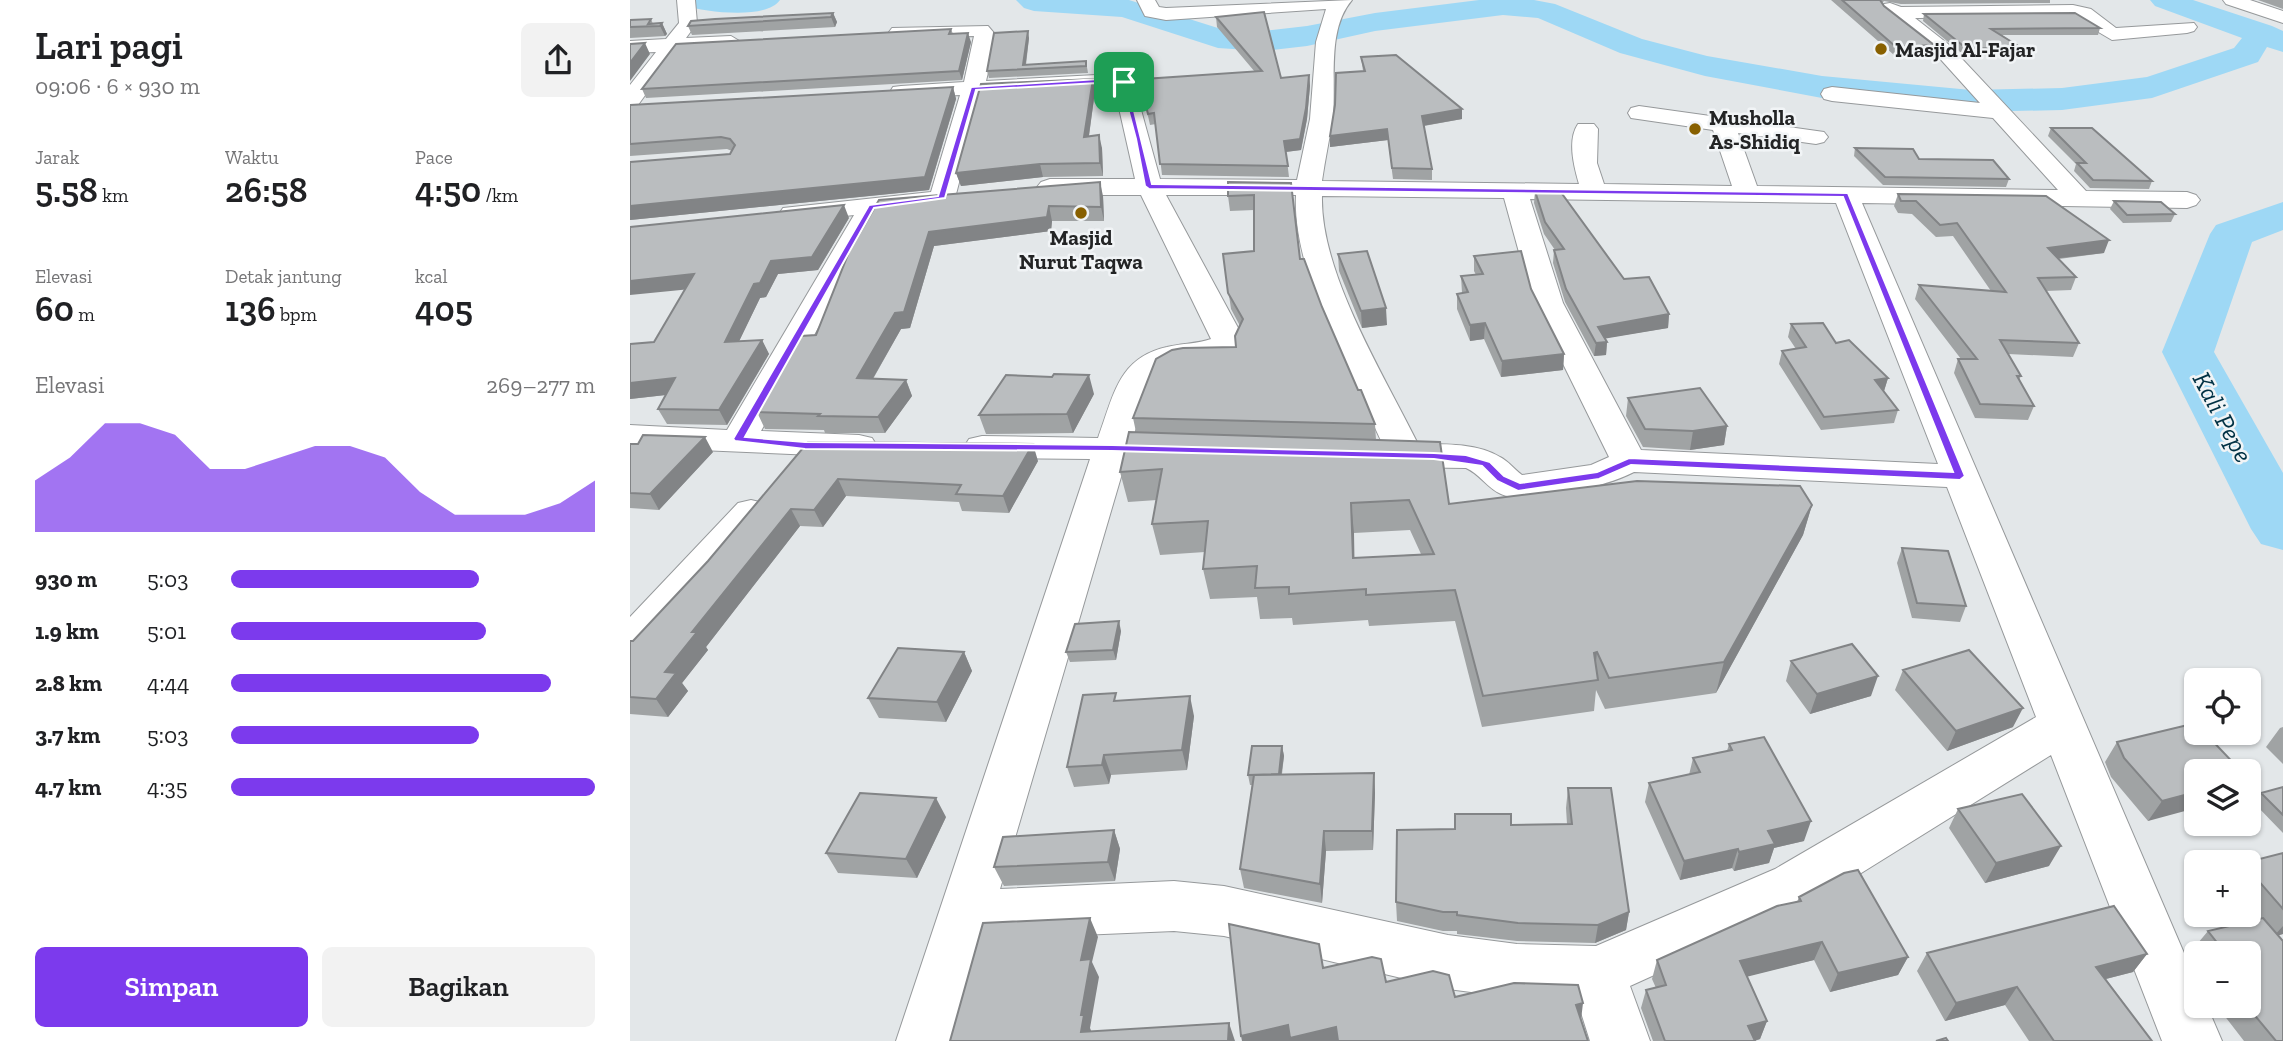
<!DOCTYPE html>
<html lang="id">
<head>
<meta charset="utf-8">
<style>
  :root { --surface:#fff; --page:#f2f2f2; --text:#202124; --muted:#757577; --accent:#7c3aed }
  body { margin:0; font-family:"Zilla Slab",serif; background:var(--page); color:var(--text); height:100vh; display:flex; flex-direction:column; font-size:26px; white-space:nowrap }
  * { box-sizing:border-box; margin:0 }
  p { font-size:23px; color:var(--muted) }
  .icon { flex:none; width:38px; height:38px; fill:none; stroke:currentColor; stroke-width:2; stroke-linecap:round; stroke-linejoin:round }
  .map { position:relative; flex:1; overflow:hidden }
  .side { display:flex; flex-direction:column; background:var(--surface); width:630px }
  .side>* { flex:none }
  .controls { position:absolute; left:1554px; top:668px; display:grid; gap:14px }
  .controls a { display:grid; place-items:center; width:77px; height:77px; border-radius:10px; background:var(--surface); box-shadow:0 2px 5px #0004; font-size:35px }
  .pin { position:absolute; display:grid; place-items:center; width:60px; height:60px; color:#fff; margin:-30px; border-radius:14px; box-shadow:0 4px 10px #0006 }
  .round { display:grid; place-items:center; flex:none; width:74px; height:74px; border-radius:10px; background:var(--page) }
  .head { display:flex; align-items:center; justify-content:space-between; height:119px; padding:0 35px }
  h1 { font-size:38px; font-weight:600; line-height:52px }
  .figures { display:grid; grid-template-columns:repeat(3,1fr); gap:10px; height:119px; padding:7px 35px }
  .figures div { display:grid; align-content:center }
  .figures b { font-size:35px; font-weight:600 }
  .figures small { font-size:19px; font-weight:400 }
  .figures p { font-size:19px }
  .chart { height:196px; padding:14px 35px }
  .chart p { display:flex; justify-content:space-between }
  .chart svg { width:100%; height:126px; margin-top:7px; fill:var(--accent); opacity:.7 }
  .primary-button { display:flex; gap:14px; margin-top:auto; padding:14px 35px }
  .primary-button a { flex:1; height:80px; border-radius:10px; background:var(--accent); color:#fff; font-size:28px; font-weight:600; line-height:80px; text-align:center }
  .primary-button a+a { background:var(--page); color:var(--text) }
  ul { padding:0 35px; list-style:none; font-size:23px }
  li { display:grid; grid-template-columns:112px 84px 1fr; align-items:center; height:52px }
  li i { height:18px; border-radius:9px; background:var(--accent) }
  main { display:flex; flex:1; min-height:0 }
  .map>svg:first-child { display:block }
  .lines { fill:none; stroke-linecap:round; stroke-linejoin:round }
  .river { fill:#9ed8f5; fill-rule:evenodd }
  .minor-casing { stroke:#96999b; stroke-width:2 }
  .minor { fill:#fff; fill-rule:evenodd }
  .wall { fill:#a0a3a4; fill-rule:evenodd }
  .shaded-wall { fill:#828486 }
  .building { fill:#babdbf; stroke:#828486; stroke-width:2; fill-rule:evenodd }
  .route { fill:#7c3aed; stroke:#fff; stroke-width:2; fill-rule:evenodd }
  .poi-dot { fill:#886000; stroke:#f1f4f6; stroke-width:2.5 }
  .labels { text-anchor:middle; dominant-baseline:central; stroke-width:5; stroke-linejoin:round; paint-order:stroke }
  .far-poi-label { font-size:21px; font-weight:bold; fill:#232425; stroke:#f1f4f6; text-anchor:start }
  .water-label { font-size:26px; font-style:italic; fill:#003144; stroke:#f1f4f6 }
</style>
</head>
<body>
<main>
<section class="side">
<div class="head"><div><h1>Lari pagi</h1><p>09:06 · 6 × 930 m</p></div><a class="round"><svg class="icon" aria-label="share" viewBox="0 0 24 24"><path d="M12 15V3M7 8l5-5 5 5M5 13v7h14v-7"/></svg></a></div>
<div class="figures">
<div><p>Jarak</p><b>5.58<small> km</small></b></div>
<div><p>Waktu</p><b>26:58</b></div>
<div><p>Pace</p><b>4:50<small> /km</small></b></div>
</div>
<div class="figures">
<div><p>Elevasi</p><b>60<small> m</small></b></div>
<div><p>Detak jantung</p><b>136<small> bpm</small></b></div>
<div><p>kcal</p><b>405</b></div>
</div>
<div class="chart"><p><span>Elevasi</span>269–277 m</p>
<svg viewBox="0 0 160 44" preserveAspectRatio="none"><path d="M0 44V26L10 18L20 6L30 6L40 10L50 22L60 22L70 18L80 14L90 14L100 18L110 30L120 38L130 38L140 38L150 34L160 26V44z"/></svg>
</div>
<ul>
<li><b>930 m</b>5:03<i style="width:68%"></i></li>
<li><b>1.9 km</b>5:01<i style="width:70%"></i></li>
<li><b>2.8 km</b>4:44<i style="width:88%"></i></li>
<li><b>3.7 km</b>5:03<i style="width:68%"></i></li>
<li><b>4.7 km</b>4:35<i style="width:100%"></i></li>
</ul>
<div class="primary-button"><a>Simpan</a><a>Bagikan</a></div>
</section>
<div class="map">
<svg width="1653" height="1041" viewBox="0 0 1653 1041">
  <rect width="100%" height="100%" fill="#e3e7e9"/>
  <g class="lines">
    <path class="river" d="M50,0H150C136,20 76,12 55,6Z
      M386,0H499L591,29L633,31L677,26L745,13L849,0H904L925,4L1012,39L1077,56L1192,76L1341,90L1432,88L1517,77L1604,48L1612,38L1525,6L1520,0H1563L1642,26L1653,31V52L1637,47L1628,62L1522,98L1432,110L1341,112L1192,98L1075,76L990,53L908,18L873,15L745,31L677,46L633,51L588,48L492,17L404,11L394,8Z
      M1653,202V230L1622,242L1584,352L1653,473V550L1631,544L1621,529L1532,352L1580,234L1586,225Z"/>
    <g class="minor-casing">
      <path id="minor" d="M47,0H65L67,23L56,38L101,36L111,42L101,48L47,51L8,105L0,107V85L26,52L0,53V41L36,39L49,23Z
        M507,0H525L529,7L536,8L722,0C697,29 706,78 703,116C700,137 695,159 692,181L949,184C944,167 937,140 948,124H964L968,129L967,163L974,184L1102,186L1083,130L1001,118L998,113L1001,108L1009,106L1194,132L1198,137L1194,142L1186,144L1108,133L1127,186L1428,190L1363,118L1202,101L1194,99L1191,94L1194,89L1202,87L1350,103L1304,52L1254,12L1251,8L1254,4L1260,3L1271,7L1443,5L1461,9L1486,28L1564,23L1567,27L1564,31L1557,33L1482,40L1443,17L1285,18L1318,44L1456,191L1557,192L1566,195L1570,200L1566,205L1557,208L1232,203L1566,981V1006H1577L1592,1041H1532L1421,755L1183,903L1000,986L1020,1041H960L947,1000L887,998L818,989L594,936L544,931L356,939L326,1041H266L460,459L352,458L339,455L334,447L339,439L352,436L468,438C484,395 488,358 537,347C552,343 568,344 581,339L511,195H420L411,192L407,187L411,182L420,179H505L484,86L352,94L325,198L321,203L252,212L131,431L229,435L242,438L247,446L242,454L229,457L0,447V425L97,430L224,215L162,222L153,220L149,214L153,208L301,192L330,95L271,98L263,97L260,92L263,87L271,86L334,82L344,36L269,38L262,36L259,32L262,28L358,26L364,33L362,55L356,81L485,74L502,77L530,179L667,180L680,119L686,42L696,9L536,20L515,16ZM536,195H666C662,273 722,376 754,447L748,448L743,456L748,464L761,467L836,468C850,474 857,488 871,494C899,506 977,486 1004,472L1317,487L1406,717L1145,869L966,946L887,944L818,935L594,886L544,881L370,889L496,460L518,457L523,449L518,441L503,438C508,423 517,383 528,373C550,355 608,369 613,337ZM692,196L874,198L903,303L979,457L961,465L892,475C884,469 878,461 870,457C847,443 814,444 788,444C754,375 690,273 692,196ZM900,199L1206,203L1308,464L1011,450L933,303Z
        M1593,0H1620L1653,11V23L1596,4Z
        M121,500L134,503L140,512L134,521L15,656L0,661V617L108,503Z"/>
    </g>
    <use href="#minor" class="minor"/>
  </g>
  <path class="wall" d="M1201,0H1420V3L1271,4L1254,1L1252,3L1254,6L1304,45L1302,54L1264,55Z
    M1628,0H1653V9Z
    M203,13L207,22L205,27L62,35L58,26Z
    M1294,14L1470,28L1468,35H1372L1390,47L1388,54L1335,56L1293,21Z
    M586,17L651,78L679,75L680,86L677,119L671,150L656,152L659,177L532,175L526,124L520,125L514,98L625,72L587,27Z
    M21,19L23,24L32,23L37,34L35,36L0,38V20Z
    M321,29L323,34L341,42L332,80L16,98L12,89Z
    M399,38L396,65L456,61L458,73L359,78L357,71Z
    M731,57L832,119L794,126L802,169V180L763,179L758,140L700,147V136L733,71Z
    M323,87L326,99L299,190L0,220V162L100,154L102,151L97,149L0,156V105Z
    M465,91L459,136L472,148L473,176L413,177L331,186L326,173Z
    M1421,128L1522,181L1519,189L1460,188L1444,171L1446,164L1418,136Z
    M1225,148L1379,179L1376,187L1253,185L1224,156Z
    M661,183L670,259L728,390L745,424L746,440L819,504L1182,505L1173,535L1086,693L975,709L966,690L964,711L852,727L825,621L739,626L738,620L663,625L662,618L630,619L627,597L580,599L573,569L575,552L530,555L522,524L527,500L498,502L490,472L506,432L503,418L606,347L610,326L601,309L593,254L624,251V210L600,211L598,196ZM780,530L791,554L724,558V533Z
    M905,191L994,279L1039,314L1038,328L975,338L977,342L976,355L964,356L935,302L923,263L924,250H925L914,234L904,203Z
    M1268,194L1474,253L1429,259L1446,277L1441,290L1416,291L1449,343L1443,357L1378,354L1391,376L1389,380L1404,406L1398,420L1345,418L1324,373L1328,359H1331L1285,299L1289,285L1361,291L1323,236L1306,237L1282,214L1268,213L1264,206Z
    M473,196L474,221H422L421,231L304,246L280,328L271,329L243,379L276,380L282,396L255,433H195L194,430L135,429L127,412L186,335L249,200Z
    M1484,201L1545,214L1541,222L1493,223L1480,209Z
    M219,218L188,270L148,274L136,297L130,298L109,341L132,340L139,354L97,425L37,424L28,409L36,395L0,399V344L24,342Z
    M708,254L757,325L732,328L709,271Z
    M844,256L901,289L934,354L933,370L871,377L854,339L840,341L827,309V294L832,293L831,276L846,275L844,271Z
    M1161,324L1206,343L1258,378L1254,391H1253L1268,410L1264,423L1191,430L1149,364L1152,351L1166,349L1158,337Z
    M464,394L443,433L356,434L349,415Z
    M998,398L1097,426L1094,445L1060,450L1013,447L996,416Z
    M178,442L408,461L379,513L332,511L329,502L216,496L193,527L170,526L76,647L78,650L52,683L58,691L38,717L0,714V641H3L78,561Z
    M0,444L83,452L29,510L0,508Z
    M1272,548L1336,606L1330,622L1282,618L1267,563Z
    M491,631L486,660L440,662L436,652Z
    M334,652L342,671L316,722L249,718L238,698Z
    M1161,661L1241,696L1180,714L1156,681Z
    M1273,670L1383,727L1317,751L1265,690Z
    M488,701L564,716L557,770L481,775L479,784L444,787L437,767Z
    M1653,727V764L1636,747L1650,728Z
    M1487,742L1612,772L1518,821L1481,777L1475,762Z
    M1099,744L1174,841L1144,848L1139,863L1104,871L1102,868L1050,880L1015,802L1019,783L1059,775L1063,758L1097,751Z
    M652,746L654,756L652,774L744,773L745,793L743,850L696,851L692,903L614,888L610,869L622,785H620L618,775Z
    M1653,787V833L1624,803L1631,793Z
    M938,788L999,912L996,930L965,943L887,941L827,934V931H813L767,921L766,902L881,825L937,824L936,808Z
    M1328,809L1419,866L1355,883L1319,828Z
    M316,817L287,878L208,873L196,853Z
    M484,830L490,849L485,881L374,886L364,867Z
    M1653,853V934L1648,935L1653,1041H1614L1590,1010L1593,1006H1619V954H1567L1563,949L1578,931L1628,919L1619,908V863Z
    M1169,897L1278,957L1268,975L1200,992L1184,960L1117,976L1137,1021L1130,1039L1125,1041H1023L1011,1008L1016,990L1026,988L1022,979L1027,960L1167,902Z
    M1297,953L1517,954L1503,972L1476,979L1522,1041H1399L1375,1005L1315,1021L1287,971Z"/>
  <path class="shaded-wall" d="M203,13L207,22L205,27L201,17Z
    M32,23L37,34L35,36L30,26Z
    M398,31L399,38L395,69L393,65Z
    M338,33L341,42L332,80L329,71Z
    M15,43L20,54L0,81V63Z
    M679,75L680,86L677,119L671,150L655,152L654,141Z
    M463,79L465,91L457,149L454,137Z
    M323,87L326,99L299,190L0,220V206Z
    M832,109V119L792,126V116Z
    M757,129L758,140L700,147V136Z
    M469,135L472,148L473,176L470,163Z
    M410,164L413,177L331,186L326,173Z
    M470,182L473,196L474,221L471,207Z
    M214,205L219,218L188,270L148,274L136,297L130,298L102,356L95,342L124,284L141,261Z
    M419,206L422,221L421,231L304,246L280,328L271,329L234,394L227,378L299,232Z
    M1479,240L1474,253L1413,260L1418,248Z
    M64,274L71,288L0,295V281Z
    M756,308L757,325L732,328L731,311Z
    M1039,314L1038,328L967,340L968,327Z
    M855,323L854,339L840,341V325Z
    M132,340L139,354L97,425L89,410Z
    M977,342L976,355L964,356L966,343Z
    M934,354L933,370L871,377L872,361Z
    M459,375L464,394L443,433L437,414Z
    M45,378L53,393L0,399V383Z
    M1258,378L1254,391L1241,393L1245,380Z
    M276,380L282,396L255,433L248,417Z
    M1097,426L1094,445L1060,450L1063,431Z
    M75,437L83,452L29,510L20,494Z
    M403,444L408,461L379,513L373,496Z
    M208,479L216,496L193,527L184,510Z
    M721,503L724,533L725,589L723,558Z
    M1182,505L1173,535L1086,693L1094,662Z
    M161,509L170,526L76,647L78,650L52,683L58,691L38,717L26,699L35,672L62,632Z
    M489,621L491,631L486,660L483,650Z
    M334,652L342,671L316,722L307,702Z
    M967,652L964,680V653Z
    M1248,676L1241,696L1180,714L1187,694Z
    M560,696L564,716L557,770L552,750Z
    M1393,708L1383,727L1317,751L1326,731Z
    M652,746L654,756L650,784L649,774Z
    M474,755L481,775L479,784L472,765Z
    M744,773L745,793L743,850L742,831Z
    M1566,792V808L1518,821L1532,801Z
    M306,798L316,817L287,878L276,859Z
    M1181,821L1174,841L1144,848L1139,863L1104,871L1109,852L1138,831Z
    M484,830L490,849L485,881L478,862Z
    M694,831L696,851L692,903L690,884Z
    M1431,846L1419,866L1355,883L1366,863Z
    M1108,849L1102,868L1050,880L1054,861Z
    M999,912L996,930L965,943L968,925Z
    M460,918L468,937L462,962L469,977L460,1028L462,1033L451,1032V960Z
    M1653,926V934L1643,937Z
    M1192,942L1184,960L1104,980L1110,961Z
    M1517,954L1503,972L1452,985L1466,967Z
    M1278,957L1268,975L1200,992L1208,973Z
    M1387,987L1375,1005L1315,1021L1326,1003Z
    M953,1003L951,1020L946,1005Z
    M1137,1021L1130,1039L1123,1041L1118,1026Z
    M599,1023L605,1041H598Z
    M658,1025L706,1027L708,1041H612L611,1036Z"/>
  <path class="building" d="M1212,0H1250L1254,6L1304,45L1266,47Z
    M634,12L651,78L679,75L676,108L670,139L654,141L658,166L530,164L524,113L518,114L514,98V79L632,71L586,17Z
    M203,13L201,17L58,26L61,21L85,19Z
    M1445,13L1470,28L1361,29L1390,47L1337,49L1294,14Z
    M21,19L18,24L32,23L30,26L0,27V20Z
    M321,29L319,34L338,33L329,71L12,89L46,44Z
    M398,31L393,65L456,61V66L357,71L364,33Z
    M15,43L0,63V44Z
    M766,55L832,109L792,116L802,169L762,168L757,129L700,136L705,105L706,73L735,71L731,57Z
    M463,79L454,137L469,135L470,163L410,164L326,173L351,84Z
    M323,87L295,177L0,206V162L100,154L105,145L100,139L91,137L0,144V105Z
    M1421,128H1462L1522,181L1463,180L1447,163H1456Z
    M1225,148L1283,149L1289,159L1363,160L1379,179L1255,177Z
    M470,182L471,207L419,206L417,217L299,232L274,312L265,313L227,378L276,380L248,417L188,416L190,414L127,412L171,336L186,335L219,252L249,200Z
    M598,182L661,183L670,259H674L692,307L728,390H731L745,424L503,418L526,359L542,350L553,348L606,347L605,336L613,319L598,293L593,254L624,251V195L598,196Z
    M905,191H930L994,279L1019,277L1039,314L968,327L977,342L966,343L936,289L924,250L934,249L915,222Z
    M1268,194L1416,196L1479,240L1418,248L1446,277L1408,278L1449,343L1370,340L1391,376H1387L1404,406L1350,404L1328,359H1347L1289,285L1376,292L1327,223L1310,225L1286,201H1271Z
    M1484,201L1531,202L1545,214L1497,215Z
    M214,205L182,257L141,261L130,283L124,284L95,342L132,340L89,410L28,409L45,378L0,383V344L24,342L64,274L0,281V227Z
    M737,251L756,308L731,311L708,254Z
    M891,251L901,289L934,354L872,361L855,323L840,325L827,294L838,292L831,276L853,274L844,256Z
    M1193,323L1206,343L1219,340L1258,378L1245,380L1268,410L1194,417L1152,351L1176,347L1161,324Z
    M424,374L459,375L437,414L349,415L376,375L422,377Z
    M1070,388L1097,426L1063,431L1015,429L998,398Z
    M499,432L810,442L819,504L1007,481L1170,486L1182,505L1094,662L979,678L967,652L964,653L968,680L853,696L825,590L736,595V589L659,594V587L625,588L627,566L573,569L578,521L522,524L532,469L490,472ZM779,500L804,554L723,558L721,503Z
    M13,435L75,437L20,494L0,493V444H8Z
    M178,442L403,444L373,496L326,494L331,485L208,479L184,510L161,509L62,632H67L35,672L46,673L26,699L0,697V641H3L78,561Z
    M1272,548L1318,551L1336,606L1287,603Z
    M489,621L483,650L436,652L445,624Z
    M1222,644L1248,676L1187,694L1161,661Z
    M268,648L334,652L307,702L238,698Z
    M1339,650L1393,708L1326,731L1273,670Z
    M486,693L484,701L560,696L552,750L474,755L472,765L437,767L453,695Z
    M1566,723V733H1575L1612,772H1566V792L1532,801L1494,758L1487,742Z
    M1134,737L1181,821L1138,831L1145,844L1109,852L1108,849L1054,861L1019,783L1070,772L1063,758L1102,750L1099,744Z
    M622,746H652L649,774L618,775Z
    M744,773L742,831H694L690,884L610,869L624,775Z
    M1653,787V815L1631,793Z
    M938,788H981L999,912L968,925L888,923L827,915V912H813L766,902L767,830L825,829V814H881V825L942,824Z
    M230,793L306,798L276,859L196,853Z
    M1392,794L1431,846L1366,863L1328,809Z
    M484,830L478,862L364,867L373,837Z
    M1653,853V909L1619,870V863H1614Z
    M1228,870L1278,957L1208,973L1192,942L1110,961L1137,1021L1118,1026L1125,1041H1035L1016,990L1036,985L1027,960L1147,906L1171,901L1169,897L1214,873Z
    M1484,906L1517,954L1466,967L1522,1041H1424L1387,987L1326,1003L1297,953Z
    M460,918L451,960L461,959L451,1015H454L451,1032L599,1023L598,1041H320L353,923Z
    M1633,918L1653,941V1041H1646L1617,1006H1619V989L1622,988L1619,983V954H1596L1578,931Z
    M599,924L689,944L693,968L742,957L751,959L756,982L803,971L819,975L825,997L884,983L948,985L953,1003L946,1005L958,1041H708L706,1027L660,1038L658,1025L611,1036Z
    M1316,1038L1318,1041H1306Z"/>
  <path class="route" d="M485,78L497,82L522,184L1218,193L1335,476L1330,480L1001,465L969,479L888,491L867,481L852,466L804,459L482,451L175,449L105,441L103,439L239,205L308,196L341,87ZM485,82L491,83L506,139L515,186L519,189L1213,197L1323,472L999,458L967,472L890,483L874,476L860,462L836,455L804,453L482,445L175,442L115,437L244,208L315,198L346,90Z"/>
  <g class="poi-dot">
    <circle cx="1251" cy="49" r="7"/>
    <circle cx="1065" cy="129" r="7"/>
    <circle cx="451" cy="213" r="7"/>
  </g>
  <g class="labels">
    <g class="far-poi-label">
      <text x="1265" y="49">Masjid Al-Fajar</text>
      <text x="1079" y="117">Musholla<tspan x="1079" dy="24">As-Shidiq</tspan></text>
      <text x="451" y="237" text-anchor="middle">Masjid<tspan x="451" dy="24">Nurut Taqwa</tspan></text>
    </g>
    <g class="water-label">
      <text transform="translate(1593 417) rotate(62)">Kali Pepe</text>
    </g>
  </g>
</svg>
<div class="controls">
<a><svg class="icon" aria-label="locate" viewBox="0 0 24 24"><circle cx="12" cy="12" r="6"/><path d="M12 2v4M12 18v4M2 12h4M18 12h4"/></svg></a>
<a><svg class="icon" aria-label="layers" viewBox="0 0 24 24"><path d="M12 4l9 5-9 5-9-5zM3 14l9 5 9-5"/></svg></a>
<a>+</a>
<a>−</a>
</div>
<div class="pin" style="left:494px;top:82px;background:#1e9e55"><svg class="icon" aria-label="arrive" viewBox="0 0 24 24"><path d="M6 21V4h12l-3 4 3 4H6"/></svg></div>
</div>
</main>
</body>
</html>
